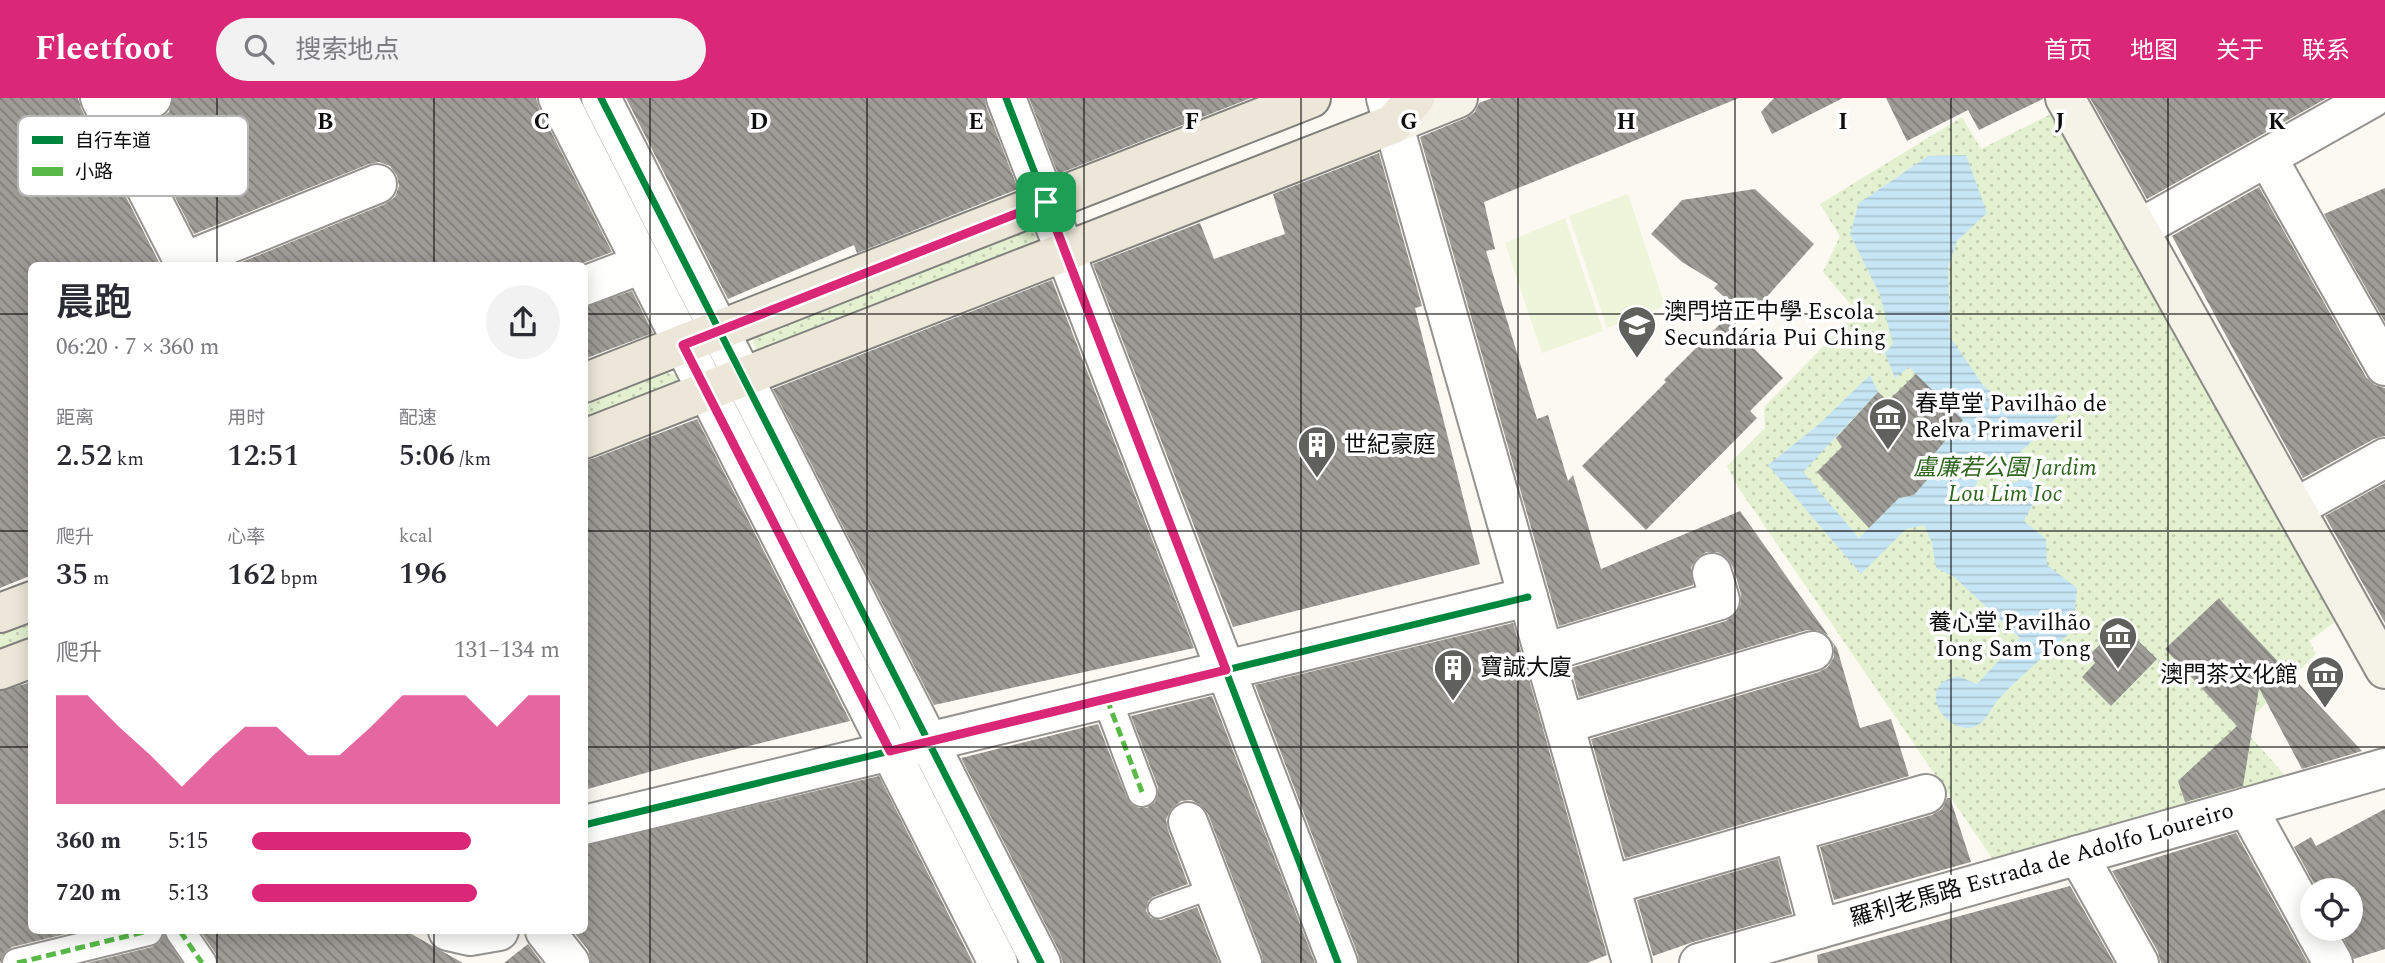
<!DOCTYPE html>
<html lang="zh">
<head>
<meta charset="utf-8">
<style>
  :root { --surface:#fff; --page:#f2f2f3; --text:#2b2b33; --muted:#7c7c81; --accent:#db2777 }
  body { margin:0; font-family:Spectral,"Noto Sans SC",serif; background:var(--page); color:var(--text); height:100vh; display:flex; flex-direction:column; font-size:26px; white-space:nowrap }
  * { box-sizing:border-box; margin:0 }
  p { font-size:23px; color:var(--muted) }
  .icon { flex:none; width:38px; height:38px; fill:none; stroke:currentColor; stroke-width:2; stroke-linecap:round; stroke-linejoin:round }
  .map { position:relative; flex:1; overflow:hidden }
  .panel { position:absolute; left:28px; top:164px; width:560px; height:672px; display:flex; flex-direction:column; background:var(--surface); border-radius:10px; box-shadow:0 4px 18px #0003 }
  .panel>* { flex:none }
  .controls { position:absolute; left:2300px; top:780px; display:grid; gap:14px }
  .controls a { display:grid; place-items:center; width:63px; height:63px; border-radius:50%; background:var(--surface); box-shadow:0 4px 18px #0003; font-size:35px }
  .pin { position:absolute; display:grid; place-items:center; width:60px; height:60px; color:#fff; margin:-30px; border-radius:14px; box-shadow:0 4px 10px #0006 }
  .round { display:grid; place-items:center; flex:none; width:74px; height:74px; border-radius:37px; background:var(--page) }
  .head { display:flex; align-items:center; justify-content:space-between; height:119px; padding:0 28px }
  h1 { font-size:38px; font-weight:600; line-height:52px }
  .figures { display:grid; grid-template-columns:repeat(3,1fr); gap:10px; height:119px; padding:7px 28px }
  .figures div { display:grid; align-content:center }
  .figures b { font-size:30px; font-weight:600 }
  .figures small { font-size:19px; font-weight:400 }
  .figures p { font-size:19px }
  .chart { height:196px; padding:14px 28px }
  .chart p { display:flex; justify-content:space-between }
  .chart svg { width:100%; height:126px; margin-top:7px; fill:var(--accent); opacity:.7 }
  ul { padding:0 28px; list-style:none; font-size:23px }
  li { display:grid; grid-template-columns:112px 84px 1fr; align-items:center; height:52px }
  li i { height:18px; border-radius:9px; background:var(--accent) }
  header { display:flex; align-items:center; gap:42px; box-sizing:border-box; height:98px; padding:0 35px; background:var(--accent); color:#fff }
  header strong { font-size:33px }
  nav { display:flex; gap:38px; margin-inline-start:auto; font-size:24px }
  .search { width:490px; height:63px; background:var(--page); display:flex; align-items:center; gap:18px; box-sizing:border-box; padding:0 24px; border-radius:38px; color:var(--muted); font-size:26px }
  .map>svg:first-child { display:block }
  .green { fill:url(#green-dots) }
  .pitch { fill:#eef5da }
  .water { fill:url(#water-rules) }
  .building { fill:url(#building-back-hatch) }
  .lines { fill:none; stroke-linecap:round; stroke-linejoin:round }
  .service-casing { stroke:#949390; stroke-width:23 }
  .pedestrian-casing { stroke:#949390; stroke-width:32 }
  .minor-casing { stroke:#949390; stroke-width:42 }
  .tertiary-casing { stroke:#949390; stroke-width:42 }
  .secondary-casing { stroke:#8b8a86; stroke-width:42 }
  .primary-casing { stroke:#81817d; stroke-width:42 }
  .service { stroke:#fefefd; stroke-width:19 }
  .pedestrian { stroke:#fefefd; stroke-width:28 }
  .minor { stroke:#fefefd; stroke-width:38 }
  .tertiary { stroke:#fefefd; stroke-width:38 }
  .secondary { stroke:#f5f3e8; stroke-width:38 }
  .primary { stroke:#ece7d8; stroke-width:38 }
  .quiet { stroke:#58b947; stroke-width:5; stroke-dasharray:10 5; stroke-linecap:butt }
  .cycleway-casing { stroke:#fff; stroke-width:11 }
  .cycleway { stroke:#00873e; stroke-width:7 }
  .route-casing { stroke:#fff; stroke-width:14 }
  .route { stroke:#db2777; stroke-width:9 }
  .grid { fill:none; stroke:#0d0d0d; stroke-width:2; stroke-opacity:0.55 }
  .labels { text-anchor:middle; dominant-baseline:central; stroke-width:7; stroke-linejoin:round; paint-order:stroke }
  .poi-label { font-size:23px; fill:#0d0d0d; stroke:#fff; text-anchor:start }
  .park-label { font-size:23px; font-style:italic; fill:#2d661c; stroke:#fff }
  .street-label { font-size:23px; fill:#0d0d0d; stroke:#fff }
  .key { fill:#fff; stroke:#b6b6b6; stroke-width:2 }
  .key-label { font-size:19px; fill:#0d0d0d }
  .grid-label { font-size:23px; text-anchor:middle; font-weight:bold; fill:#0d0d0d; stroke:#fff; stroke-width:7; stroke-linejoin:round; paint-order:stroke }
</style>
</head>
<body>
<header>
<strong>Fleetfoot</strong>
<div class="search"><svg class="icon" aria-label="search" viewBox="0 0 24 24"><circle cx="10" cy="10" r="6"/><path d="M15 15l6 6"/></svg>搜索地点</div>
<nav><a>首页</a><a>地图</a><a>关于</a><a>联系</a></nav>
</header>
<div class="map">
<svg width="2385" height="865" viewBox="0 0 2385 865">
  <defs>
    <pattern id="green-dots" width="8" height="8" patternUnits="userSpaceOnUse" patternTransform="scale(1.75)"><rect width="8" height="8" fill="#e4f1d1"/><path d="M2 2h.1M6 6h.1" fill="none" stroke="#c2cdb2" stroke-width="1.8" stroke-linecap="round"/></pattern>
    <pattern id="water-rules" width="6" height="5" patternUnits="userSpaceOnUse" patternTransform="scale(1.75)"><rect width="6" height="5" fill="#c7e6f5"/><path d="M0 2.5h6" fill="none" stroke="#aac4d1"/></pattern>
    <pattern id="building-back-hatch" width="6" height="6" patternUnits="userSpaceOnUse" patternTransform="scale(1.75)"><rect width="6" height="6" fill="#9e9c97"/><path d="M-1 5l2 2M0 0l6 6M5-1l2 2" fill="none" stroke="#7f7e7a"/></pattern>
  </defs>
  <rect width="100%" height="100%" fill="#fbf9f1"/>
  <path class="green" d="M2051,16L2339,521L2309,543L2316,556L2242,629L2289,682L1997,767L1738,389L1727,368L1765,330L1764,309L1857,214L1823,174L1840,138L1820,106L1962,19L1981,51Z
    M1036,125L1042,136L1030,146L771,251H756L753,244L756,238Z
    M660,273L676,277L677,285L585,328V302Z
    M31,516V547L0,560V529Z"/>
  <path class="pitch" d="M1628,96L1665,208L1607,230L1569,118Z
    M1565,120L1603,233L1542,255L1505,145Z"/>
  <path class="water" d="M1966,57L1987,115L1957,143L1948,169L1950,239L1983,287L2016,315L2047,293L2059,317L2012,362H1987L1975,389L1980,398L1994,397L2001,389L2033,378L2040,392L2024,423L2046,441L2047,467L2077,490L2073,532C2049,555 2020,577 1998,602C1991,610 1987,622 1978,627C1955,641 1921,603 1943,584C1947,581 1954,579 1958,578L1977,586L2020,540L1953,478L1936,470L1932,445L1924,427L1906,431L1861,476L1768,367L1818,327L1870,277L1878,294L1803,374L1859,440L1899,400L1914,397L1932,376L1934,356L1962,323L1909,269L1895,280L1885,255L1893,246L1880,197L1850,136L1859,105L1928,58Z"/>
  <path class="building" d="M0,0H78L81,10L161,168H32V477L0,490Z
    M173,0H536L539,10L612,154L575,168H232L385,106L395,99L399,88L397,78L390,68L379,64L369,66L194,136L139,29L161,20L169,14Z
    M626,0H985L986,8L1018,91L857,155L854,147L728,201Z
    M1029,0H1251L1058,76Z
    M1492,0H1739L1484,104L1495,151L1486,153L1537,321L1548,317L1568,383L1573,377L1601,471L1740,413L1828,537L1817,532H1807L1579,599L1571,570L1726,523L1736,516L1741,506V496L1733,469L1727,460L1718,454H1706L1697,460L1691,469L1693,487L1559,528L1420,39L1466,20L1475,14L1479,5Z
    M1774,0H1843L1772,36L1761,14Z
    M1886,0H2043V1L1979,32L1968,12L1907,43Z
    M2090,0H2327L2147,101Z
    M1379,55L1422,208L1415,210L1480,466L1233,529L1093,166L1200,125L1214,161L1285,136L1273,96Z
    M2259,89L2366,279L2375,287L2385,290V338L2374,341L2303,380L2172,138Z
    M2385,90V224L2324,116Z
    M1755,91L1814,146L1748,220L1714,190L1718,186L1682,164L1651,136L1682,102Z
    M1052,182L1194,550L934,607L773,291Z
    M632,193L653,235L584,261V209Z
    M1725,221L1783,280L1750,313L1757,320L1646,432L1582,368L1666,284L1664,282Z
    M1916,276L1963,322L1934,356L1932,376L1914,397L1899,400L1869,430L1817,374L1842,349L1836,340L1878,294L1888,303Z
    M697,321L850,623L685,664L584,692V362L592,361Z
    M2385,385V525L2325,418Z
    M2219,500L2223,505L2362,653L2302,671L2259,590L2243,688L2185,704L2178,683L2237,628L2165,551Z
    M1513,525L1607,857L1587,865H1359L1358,857L1255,587Z
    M2128,533L2157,561L2111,608L2082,579L2095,565L2090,556L2106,541L2114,546Z
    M1830,541L1837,550L1860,630L1891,621L1909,678L1625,760L1591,641L1819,574L1828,569L1834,559V548Z
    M32,584V833H78L12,849L5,854L0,865V593Z
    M1212,598L1315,865H1263L1262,857L1208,716L1201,707L1191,702L1181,703L1172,710L1166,721L1168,732L1188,786L1153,799L1148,803L1146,813L1151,820L1161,822L1197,809L1219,865H1063L1060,855L961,660L1098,626L1127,700L1131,706L1139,710H1147L1155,704L1158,696V689L1131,618Z
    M879,678L973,865H591L588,852L573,833H584V748Z
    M1947,700H1950L1971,764L1834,802L1820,749L1932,717L1942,711Z
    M2385,711V851L2354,861L2339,831H2350V793H2318L2294,749L2311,739L2316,748Z
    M2236,735L2308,865H2161L2158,854L2112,773Z
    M1778,761L1792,816L1693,844L1653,858L1637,802Z
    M2070,788L2114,865H1818L1817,857Z
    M200,833H406L463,865H218L216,856Z
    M164,836L182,865H87L152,849L160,844Z
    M528,846L542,865H504Z"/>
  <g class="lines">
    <g class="service-casing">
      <path id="service" d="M1158,810L1214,790"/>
    </g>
    <g class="pedestrian-casing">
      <path id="pedestrian" d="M1107,601L1142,694
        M180,833L202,865
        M17,865L148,833"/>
    </g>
    <g class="minor-casing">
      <path id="minor" d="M100,0L186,168
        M1006,0L1338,865
        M110,18L152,0
        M2267,59L2385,268
        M2139,131L2372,0
        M184,164L377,86
        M584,188L642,166
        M2295,410L2385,360
        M1544,555L1720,502L1712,475
        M1564,626L1813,553
        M2247,709L2312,827
        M1188,724L1242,865
        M584,727L1528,499
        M1793,734L1819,831
        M2078,757L2139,865
        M1610,787L1926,696
        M2314,831L2333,865
        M448,833L470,838L499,833
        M545,833L570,865"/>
    </g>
    <g class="tertiary-casing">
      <path id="tertiary" d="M558,0L998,865
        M601,0L1041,865
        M1386,0L1632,865
        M1699,865L2385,670"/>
    </g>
    <g class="secondary-casing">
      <path id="secondary" d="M2065,0L2385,571
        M1393,26L1458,0"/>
    </g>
    <g class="primary-casing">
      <path id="primary" d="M584,285L1311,0
        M584,341L1393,26L1415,0
        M0,515L32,503
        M0,572L32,560"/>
    </g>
    <use href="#service" class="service"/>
    <use href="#pedestrian" class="pedestrian"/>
    <use href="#minor" class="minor"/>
    <use href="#tertiary" class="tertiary"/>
    <use href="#secondary" class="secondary"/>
    <use href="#primary" class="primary"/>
    <path class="quiet" d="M1107,601L1142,694
      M180,833L202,865
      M17,865L148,833"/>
    <g class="cycleway-casing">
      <path id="cycleway" d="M601,0L1041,865
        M1006,0L1338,865
        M584,727L1528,499"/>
    </g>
    <use href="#cycleway" class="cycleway"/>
  </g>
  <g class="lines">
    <g class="route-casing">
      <path id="route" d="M1046,104L1226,572L890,653L683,247Z"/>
    </g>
    <use href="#route" class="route"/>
  </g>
  <path class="grid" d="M217,0V168M434,0V168M650,0V865M867,0V865M1084,0V865M1301,0V865M1518,0V865M1735,0V865M1951,0V865M2168,0V865M0,216H32M584,216H2385M0,433H32M584,433H2385M0,649H32M584,649H2385M217,833V865M434,833V865"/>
  <defs>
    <g id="school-pin" transform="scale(2.0125)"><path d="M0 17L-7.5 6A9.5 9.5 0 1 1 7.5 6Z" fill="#60605d" stroke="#fff"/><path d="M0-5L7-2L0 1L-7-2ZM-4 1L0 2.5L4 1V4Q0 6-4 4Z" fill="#fff"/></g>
    <g id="museum-pin" transform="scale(2.0125)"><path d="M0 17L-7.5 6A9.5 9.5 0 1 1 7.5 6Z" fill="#60605d" stroke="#fff"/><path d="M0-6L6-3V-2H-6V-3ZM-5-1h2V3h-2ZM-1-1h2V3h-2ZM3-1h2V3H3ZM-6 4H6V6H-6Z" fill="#fff"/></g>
    <g id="building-pin" transform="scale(2.0125)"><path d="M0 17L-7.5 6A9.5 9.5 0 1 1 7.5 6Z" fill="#60605d" stroke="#fff"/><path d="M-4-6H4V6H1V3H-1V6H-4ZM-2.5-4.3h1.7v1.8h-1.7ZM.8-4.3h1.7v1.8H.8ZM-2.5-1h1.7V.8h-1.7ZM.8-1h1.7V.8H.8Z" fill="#fff"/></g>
  </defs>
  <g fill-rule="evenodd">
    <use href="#school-pin" x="1637" y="227"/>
    <use href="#museum-pin" x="1888" y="319"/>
    <use href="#building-pin" x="1317" y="347"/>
    <use href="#museum-pin" x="2118" y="538"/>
    <use href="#building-pin" x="1453" y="570"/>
    <use href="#museum-pin" x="2325" y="577"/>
  </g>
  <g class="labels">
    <g class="poi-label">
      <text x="1664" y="214">澳門培正中學 Escola<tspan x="1664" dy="26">Secundária Pui Ching</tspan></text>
      <text x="1915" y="306">春草堂 Pavilhão de<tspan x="1915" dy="26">Relva Primaveril</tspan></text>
      <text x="1344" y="347">世紀豪庭</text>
      <text x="2091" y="525" text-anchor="end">養心堂 Pavilhão<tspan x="2091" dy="26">Iong Sam Tong</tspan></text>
      <text x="1480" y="570">寶誠大廈</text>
      <text x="2298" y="577" text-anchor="end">澳門茶文化館</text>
    </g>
    <g class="park-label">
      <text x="2005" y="370">盧廉若公園 Jardim<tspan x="2005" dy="26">Lou Lim Ioc</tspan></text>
    </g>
    <g class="street-label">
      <text transform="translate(2042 767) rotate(-16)">羅利老馬路 Estrada de Adolfo Loureiro</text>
    </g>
  </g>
  <rect x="18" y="18" width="230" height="80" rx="10" class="key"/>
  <rect x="32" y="38" width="31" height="8" fill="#00873e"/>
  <rect x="32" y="69" width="31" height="9" fill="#58b947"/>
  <g class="key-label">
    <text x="75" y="49">自行车道</text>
    <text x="75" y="80">小路</text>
  </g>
  <g class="grid-label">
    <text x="325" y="31">B</text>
    <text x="542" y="31">C</text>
    <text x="759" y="31">D</text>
    <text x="976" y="31">E</text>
    <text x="1192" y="31">F</text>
    <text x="1409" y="31">G</text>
    <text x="1626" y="31">H</text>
    <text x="1843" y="31">I</text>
    <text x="2060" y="31">J</text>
    <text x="2277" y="31">K</text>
  </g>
</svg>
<div class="controls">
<a><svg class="icon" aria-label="locate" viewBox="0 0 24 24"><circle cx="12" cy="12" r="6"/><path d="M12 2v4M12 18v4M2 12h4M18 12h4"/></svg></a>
</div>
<div class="pin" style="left:1046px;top:104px;background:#1e9e55"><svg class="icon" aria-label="arrive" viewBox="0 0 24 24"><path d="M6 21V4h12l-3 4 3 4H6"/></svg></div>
<section class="panel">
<div class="head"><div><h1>晨跑</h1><p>06:20 · 7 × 360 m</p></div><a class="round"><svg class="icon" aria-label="share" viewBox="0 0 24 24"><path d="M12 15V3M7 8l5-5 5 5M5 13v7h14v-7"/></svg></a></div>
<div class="figures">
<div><p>距离</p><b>2.52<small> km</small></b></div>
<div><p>用时</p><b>12:51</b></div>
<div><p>配速</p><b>5:06<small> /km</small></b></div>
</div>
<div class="figures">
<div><p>爬升</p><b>35<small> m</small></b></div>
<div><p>心率</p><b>162<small> bpm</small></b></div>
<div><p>kcal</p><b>196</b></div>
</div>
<div class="chart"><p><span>爬升</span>131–134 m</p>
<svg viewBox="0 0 160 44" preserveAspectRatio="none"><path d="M0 44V6L10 6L20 17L30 27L40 38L50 27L60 17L70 17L80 27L90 27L100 17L110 6L120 6L130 6L140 17L150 6L160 6V44z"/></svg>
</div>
<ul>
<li><b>360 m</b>5:15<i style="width:71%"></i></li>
<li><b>720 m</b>5:13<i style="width:73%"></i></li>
</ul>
</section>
</div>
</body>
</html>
